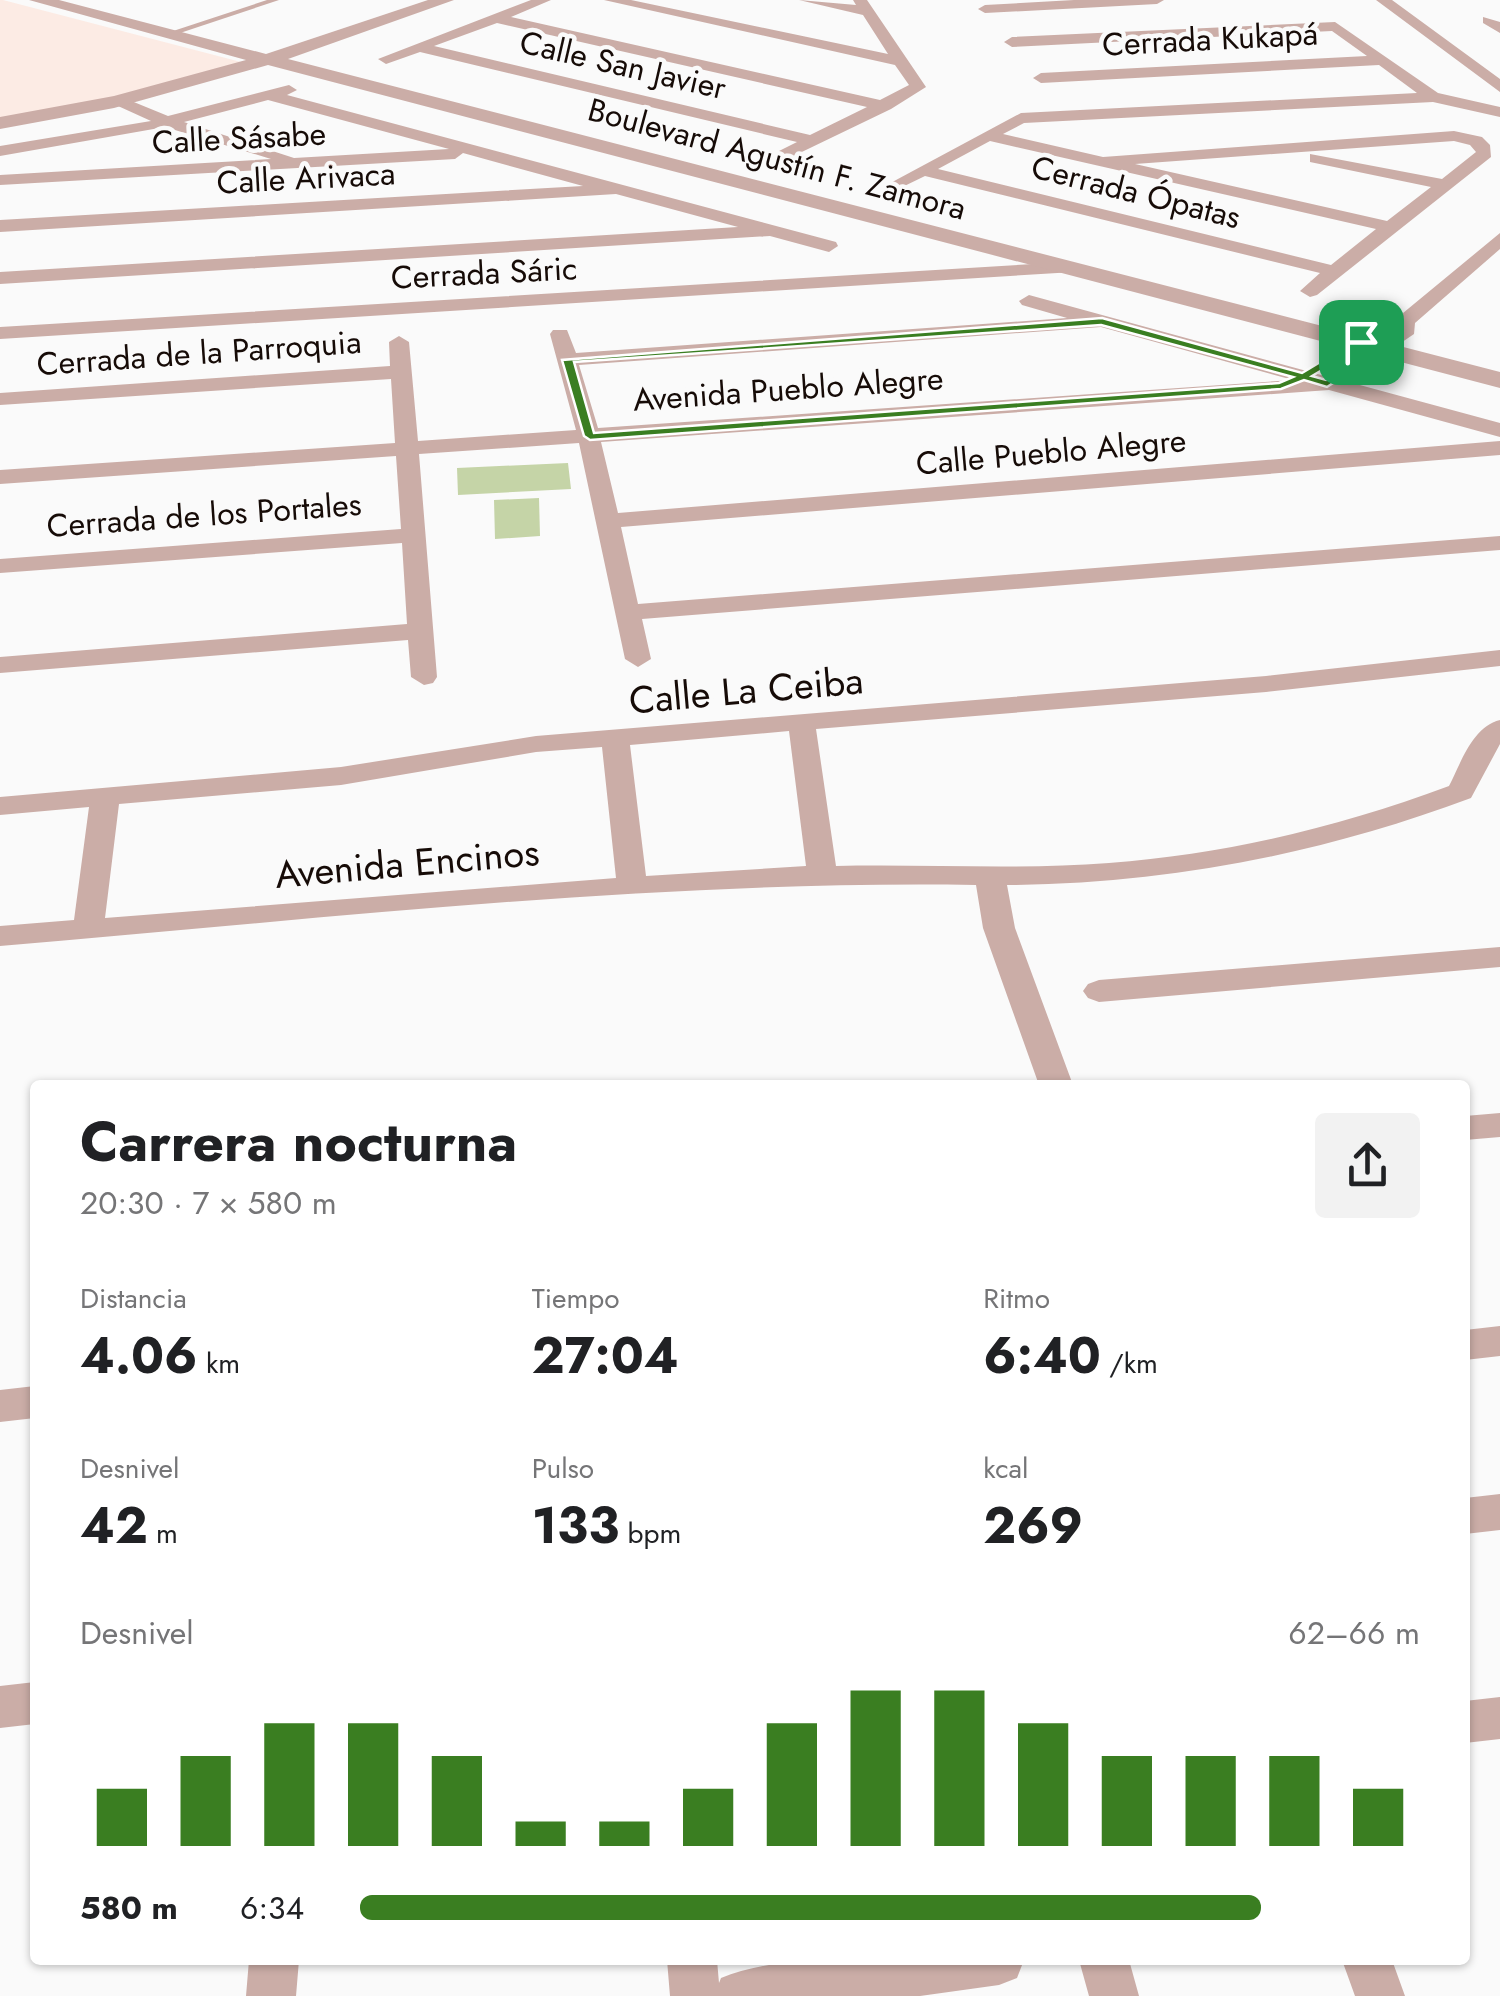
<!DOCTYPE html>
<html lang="es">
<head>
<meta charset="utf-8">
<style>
  :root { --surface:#fff; --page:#f2f2f2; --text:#202124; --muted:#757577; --accent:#3a7e21 }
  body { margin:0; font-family:Jost,sans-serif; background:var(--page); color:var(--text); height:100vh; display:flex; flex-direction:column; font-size:38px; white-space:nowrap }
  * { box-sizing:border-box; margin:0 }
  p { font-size:32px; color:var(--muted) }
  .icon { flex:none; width:55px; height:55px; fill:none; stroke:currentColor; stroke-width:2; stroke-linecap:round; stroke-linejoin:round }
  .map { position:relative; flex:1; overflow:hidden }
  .drawer { position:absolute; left:30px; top:1080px; width:1440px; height:885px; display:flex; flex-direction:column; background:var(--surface); border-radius:10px; box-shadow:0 2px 8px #0004 }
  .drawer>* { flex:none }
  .pin { position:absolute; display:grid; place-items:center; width:85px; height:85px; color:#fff; margin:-42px; border-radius:20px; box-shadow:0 5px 15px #0006 }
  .round { display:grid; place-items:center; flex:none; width:105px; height:105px; border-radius:10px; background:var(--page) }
  .headline { display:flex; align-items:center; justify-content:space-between; height:170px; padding:0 50px }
  h1 { font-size:55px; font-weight:700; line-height:75px }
  .figures { display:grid; grid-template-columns:repeat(3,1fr); gap:15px; height:170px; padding:10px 50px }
  .figures div { display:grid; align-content:center }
  .figures b { font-size:50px; font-weight:700 }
  .figures small { font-size:28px; font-weight:400 }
  .figures p { font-size:28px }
  .chart { height:280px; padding:20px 50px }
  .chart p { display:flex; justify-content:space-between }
  .chart svg { width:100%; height:180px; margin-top:10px; stroke:var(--accent); stroke-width:6 }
  ul { padding:0 50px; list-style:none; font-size:32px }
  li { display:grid; grid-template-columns:160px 120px 1fr; align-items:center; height:75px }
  li i { height:25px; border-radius:12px; background:var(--accent) }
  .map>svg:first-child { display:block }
  .built { fill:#fcebe4 }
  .green { fill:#c5d4a7 }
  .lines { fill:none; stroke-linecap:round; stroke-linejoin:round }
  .service { fill:#cbada7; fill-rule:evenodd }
  .minor { fill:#cbada7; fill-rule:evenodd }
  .tertiary { fill:#cbada7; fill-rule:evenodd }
  .route { fill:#3a7e21; stroke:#fff; stroke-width:2.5; fill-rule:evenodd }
  .labels { text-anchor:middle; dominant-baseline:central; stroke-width:9; stroke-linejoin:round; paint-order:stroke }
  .far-street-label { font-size:32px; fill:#160b07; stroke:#fafafa }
  .street-label { font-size:38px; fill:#160b07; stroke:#fafafa }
</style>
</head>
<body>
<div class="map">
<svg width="1500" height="1996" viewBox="0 0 1500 1996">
  <rect width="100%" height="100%" fill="#fafafa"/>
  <path class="built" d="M0,0H3L241,62L168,87L0,121Z"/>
  <path class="green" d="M568,463L571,489L458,495L457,468Z
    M539,498L540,536L495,539L494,500Z"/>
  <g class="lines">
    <path class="service" d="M267,0H279L171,36L164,34Z"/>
    <path class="minor" d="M531,0H551L511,17L880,100L909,85L895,65L604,0H631L888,54L863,15L799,0L856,5L853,0H867L926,87L891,109L781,162L775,161V153L797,142L420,52L386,64L378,59ZM497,23L867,107L810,135L434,46Z
      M1074,0H1164L1157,4L985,13L978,9L985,5Z
      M1376,0H1392L1500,79V92Z
      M1483,17L1500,22V33L1483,23Z
      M1335,22L1438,93L1500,107V117L1433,102L1024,123L1003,134L1103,157L1454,131L1482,137L1490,145L1491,157L1317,295L1310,297L1300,291L1320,273L925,176L892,192L883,187L1021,113L1417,93L1379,65L1041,83L1033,78L1041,73L1367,56L1332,31L1012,47L1004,42L1012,37ZM990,141L1376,229L1331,265L938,169ZM1454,141L1470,145L1476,152L1442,179L1310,154V162L1431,187L1387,221L1135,164Z
      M289,85L297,90L287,95L836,242L838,246L829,252L770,236L0,284V272L738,227L616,194L0,232V220L583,186L463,153L455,159L0,185V175L271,159L165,127L0,156V146L151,121L118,106L116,103L124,98L168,116ZM268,100L449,149L294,158L184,122Z
      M1500,233V249L1415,323L1414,334L1345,381L1500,423V437L1329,390L601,442L618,513L1500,441V455L621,527L638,604L1500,536V550L642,619L651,659L638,667L625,659L579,443L419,454L437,677L433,683L424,685L411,677L408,640L0,673V657L407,624L402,543L0,573V559L401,529L396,456L0,484V470L395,443L391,379L0,405V393L390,366L389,342L399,336L409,342L418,441L576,430L550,334L553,330H567L576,353L1067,318L1022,305L1019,301L1029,295L1325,376L1391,332L1378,331V323L1397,318ZM1101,327L1293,380L598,428L579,365Z
      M1067,262L1074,264V272L0,339V327Z
      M1500,650V666L1266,692L816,729L836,866C927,864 1018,870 1109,863C1227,854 1339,827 1449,786C1461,763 1472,727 1500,720V744L1471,798C1321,854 1167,884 1007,885L1015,928L1073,1085H1039L983,928L976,885C651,880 324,919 0,946V926L74,920L89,807L0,815V797L341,767L536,736L1266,676ZM789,731L806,866L646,876L630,745ZM602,747L616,878L105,918L119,804L341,785L536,752Z
      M1500,947V967L1099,1002L1088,998L1083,991L1088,984L1099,980Z
      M1500,1113V1137L1465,1140V1116Z
      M1500,1326V1356L1465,1360V1330Z
      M35,1386V1418L0,1422V1390Z
      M1500,1494V1530L1465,1534V1498Z
      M35,1682V1724L0,1728V1686Z
      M1500,1697V1739L1465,1743V1701Z
      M249,1960H299L296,1996H246Z
      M667,1960H717L719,1983L721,1978C795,1947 941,1960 1024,1960L1017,1978L999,1985L920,1996H670Z
      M1079,1960H1129L1139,1996H1089Z
      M1342,1960H1392L1405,1996H1355Z"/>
    <path class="tertiary" d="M29,0H59L266,54L428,0H454L288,59L1500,372V388L268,65L114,108L0,129V117L114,96L246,60Z"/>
  </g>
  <path class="route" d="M1102,318L1302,373L1357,340L1387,348L1327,387L1304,380L1281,389L590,440L584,436L562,360ZM1101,325L1293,377L1279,383L594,433L574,362ZM1362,346L1374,349L1326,380L1312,376Z"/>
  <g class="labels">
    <g class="far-street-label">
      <text transform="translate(1210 39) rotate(-3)">Cerrada Kukapá</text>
      <text transform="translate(623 65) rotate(13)">Calle San Javier</text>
      <text transform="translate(239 138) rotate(-3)">Calle Sásabe</text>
      <text transform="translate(777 159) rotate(15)">Boulevard Agustín F. Zamora</text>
      <text transform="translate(306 178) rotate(-3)">Calle Arivaca</text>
      <text transform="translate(1136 192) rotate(14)">Cerrada Ópatas</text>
      <text transform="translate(484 273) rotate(-3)">Cerrada Sáric</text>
      <text transform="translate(199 353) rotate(-4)">Cerrada de la Parroquia</text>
      <text transform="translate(788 389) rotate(-4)">Avenida Pueblo Alegre</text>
      <text transform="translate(1051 452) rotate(-5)">Calle Pueblo Alegre</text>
      <text transform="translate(204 515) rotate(-4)">Cerrada de los Portales</text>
    </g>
    <g class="street-label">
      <text transform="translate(746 690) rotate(-5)">Calle La Ceiba</text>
      <text transform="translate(407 863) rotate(-5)">Avenida Encinos</text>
    </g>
  </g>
</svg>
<div class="pin" style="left:1361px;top:342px;background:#1e9e55"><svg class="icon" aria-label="arrive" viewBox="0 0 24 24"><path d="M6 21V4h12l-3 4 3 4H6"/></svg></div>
<section class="drawer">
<div class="headline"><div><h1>Carrera nocturna</h1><p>20:30 · 7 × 580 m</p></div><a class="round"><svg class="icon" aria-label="share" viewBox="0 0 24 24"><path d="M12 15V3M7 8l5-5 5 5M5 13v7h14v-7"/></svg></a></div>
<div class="figures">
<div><p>Distancia</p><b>4.06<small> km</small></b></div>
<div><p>Tiempo</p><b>27:04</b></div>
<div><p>Ritmo</p><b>6:40<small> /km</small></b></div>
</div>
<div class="figures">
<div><p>Desnivel</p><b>42<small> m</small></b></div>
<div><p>Pulso</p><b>133<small> bpm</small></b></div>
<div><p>kcal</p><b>269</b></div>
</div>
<div class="chart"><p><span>Desnivel</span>62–66 m</p>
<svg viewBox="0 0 160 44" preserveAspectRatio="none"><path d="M5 44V30M15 44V22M25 44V14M35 44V14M45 44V22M55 44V38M65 44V38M75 44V30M85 44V14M95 44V6M105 44V6M115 44V14M125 44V22M135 44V22M145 44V22M155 44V30"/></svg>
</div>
<ul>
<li><b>580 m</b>6:34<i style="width:85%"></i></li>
</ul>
</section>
</div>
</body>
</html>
